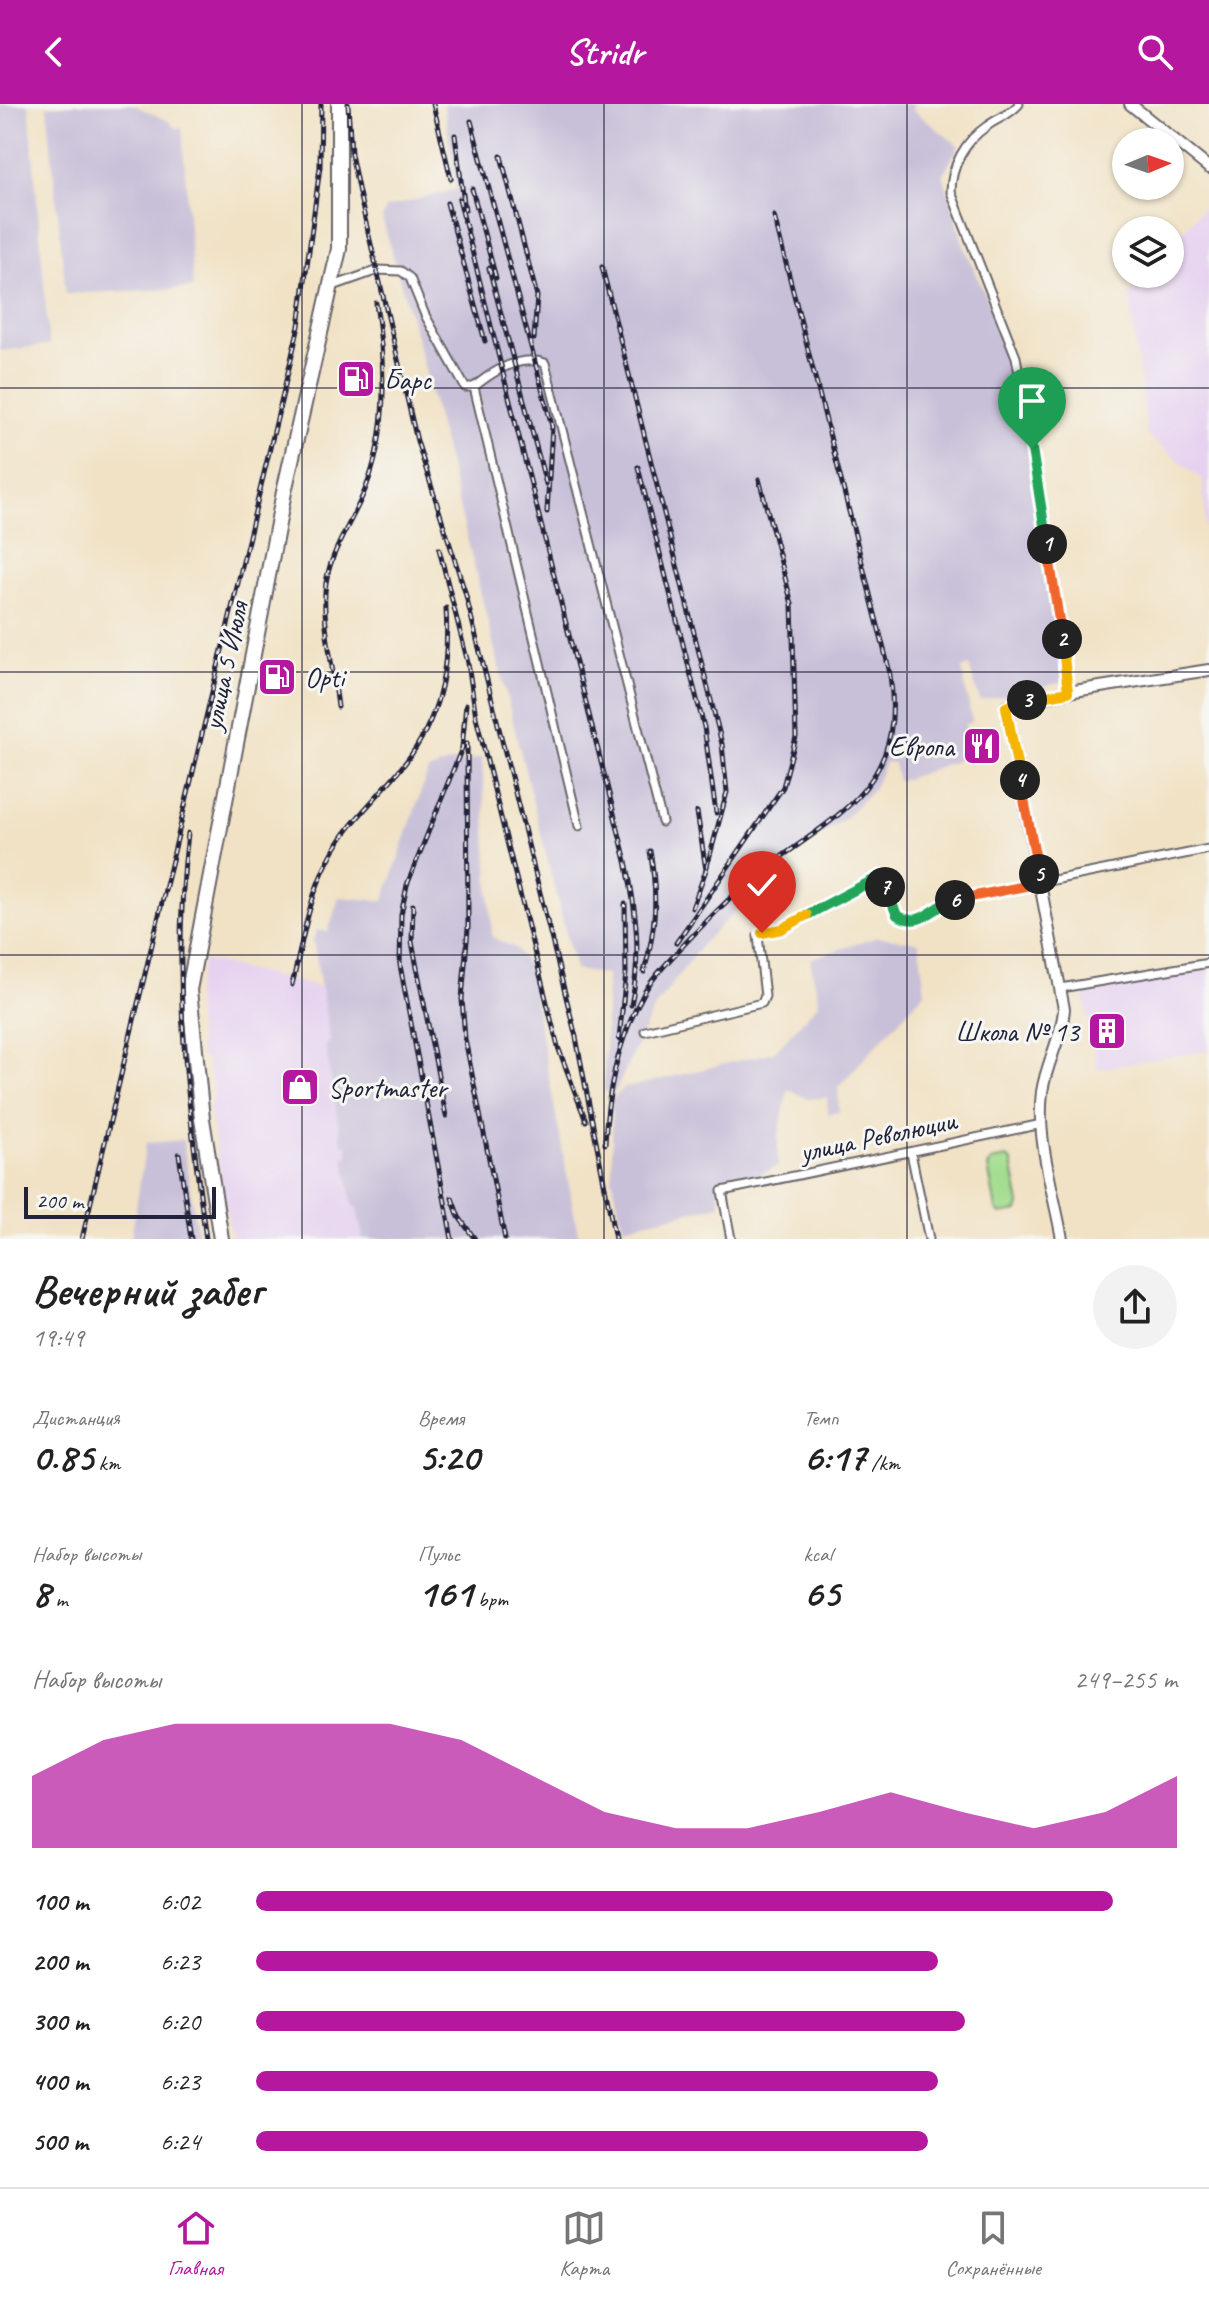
<!DOCTYPE html>
<html lang="ru">
<head>
<meta charset="utf-8">
<style>
  :root { --surface:#fff; --page:#f2f2f2; --text:#222; --muted:#767676; --line:#e0e0e0; --accent:#b5179e }
  body { margin:0; font-family:Caveat,sans-serif; background:var(--page); color:var(--text); height:100vh; display:flex; flex-direction:column; font-size:30px; white-space:nowrap }
  * { box-sizing:border-box; margin:0 }
  p { font-size:26px; color:var(--muted) }
  .icon { flex:none; width:44px; height:44px; fill:none; stroke:currentColor; stroke-width:2; stroke-linecap:round; stroke-linejoin:round }
  .map { position:relative; height:1135px; overflow:hidden }
  .sheet { display:flex; flex-direction:column; background:var(--surface); flex:1 }
  .sheet>* { flex:none }
  .needle { width:52px; rotate:88deg }
  .tools { position:absolute; left:1112px; top:24px; display:grid; gap:16px }
  .tools a { display:grid; place-items:center; width:72px; height:72px; border-radius:50%; background:var(--surface); box-shadow:0 2px 6px #0004; font-size:40px }
  .scale { position:absolute; left:24px; bottom:20px; width:192px; box-sizing:border-box; padding-left:8px; border:4px solid #22223b; border-top:0; font-size:22px; line-height:28px; white-space:nowrap; color:#22223b; -webkit-text-stroke:6px #f6f6f2; paint-order:stroke }
  .pin { position:absolute; display:grid; place-items:center; width:68px; height:68px; color:#fff; margin:-82px -34px; border-radius:50% 50% 50% 0; rotate:-45deg; box-shadow:0 0 8px #0007 }
  .pin .icon { rotate:45deg }
  .km { position:absolute; width:40px; height:40px; margin:-20px; border-radius:50%; background:#222; color:#fff; font-size:22px; line-height:40px; text-align:center }
  .round { display:grid; place-items:center; flex:none; width:84px; height:84px; border-radius:42px; background:var(--page) }
  .summary { display:flex; align-items:center; justify-content:space-between; height:136px; padding:0 32px }
  h1 { font-size:44px; font-weight:700; line-height:60px }
  .metrics { display:grid; grid-template-columns:repeat(3,1fr); gap:12px; height:136px; padding:8px 32px }
  .metrics div { display:grid; align-content:center }
  .metrics b { font-size:40px; font-weight:700 }
  .metrics small { font-size:22px; font-weight:400 }
  .metrics p { font-size:22px }
  .chart { height:224px; padding:16px 32px }
  .chart p { display:flex; justify-content:space-between }
  .chart svg { width:100%; height:144px; margin-top:8px; fill:var(--accent); opacity:.7 }
  ul { padding:0 32px; list-style:none; font-size:26px }
  li { display:grid; grid-template-columns:128px 96px 1fr; align-items:center; height:60px }
  li i { height:20px; border-radius:10px; background:var(--accent) }
  header { display:flex; justify-content:space-between; align-items:center; height:104px; padding:0 32px; background:var(--accent); color:#fff; font-size:36px; font-weight:700 }
  .menu { display:flex; justify-content:space-around; align-items:center; height:112px; border-top:2px solid var(--line); background:var(--surface); font-size:22px; color:var(--muted) }
  .menu a { display:grid; justify-items:center; gap:4px }
  .menu .selected { color:var(--accent) }
  .map>svg:first-child { display:block }
  .built { fill:#e6d2f0 }
  .industrial { fill:#c8bfd8 }
  .green { fill:#a3dd8f; stroke:#628065; stroke-width:2 }
  .lines { fill:none; stroke-linecap:round; stroke-linejoin:round }
  .street-casing { stroke:#6a656b; stroke-width:11 }
  .secondary-casing { stroke:#6a656b; stroke-width:14 }
  .highway-casing { stroke:#6a656b; stroke-width:18 }
  .street { stroke:#fff; stroke-width:7 }
  .secondary { stroke:#fff; stroke-width:10 }
  .highway { stroke:#fff; stroke-width:14 }
  .rail-casing { stroke:#22223b; stroke-width:5 }
  .rail { stroke:#f6f6f2; stroke-width:2; stroke-dasharray:6; stroke-linecap:butt }
  .split-1-casing { stroke:#fff; stroke-width:16 }
  .split-2-casing { stroke:#fff; stroke-width:16 }
  .split-3-casing { stroke:#fff; stroke-width:16 }
  .split-4-casing { stroke:#fff; stroke-width:16 }
  .split-5-casing { stroke:#fff; stroke-width:16 }
  .split-6-casing { stroke:#fff; stroke-width:16 }
  .split-7-casing { stroke:#fff; stroke-width:16 }
  .split-8-casing { stroke:#fff; stroke-width:16 }
  .split-9-casing { stroke:#fff; stroke-width:16 }
  .split-1 { stroke:#22a559; stroke-width:10 }
  .split-2 { stroke:#f0652b; stroke-width:10 }
  .split-3 { stroke:#f5b400; stroke-width:10 }
  .split-4 { stroke:#f5b400; stroke-width:10 }
  .split-5 { stroke:#f0652b; stroke-width:10 }
  .split-6 { stroke:#f0652b; stroke-width:10 }
  .split-7 { stroke:#22a559; stroke-width:10 }
  .split-8 { stroke:#22a559; stroke-width:10 }
  .split-9 { stroke:#f5b400; stroke-width:10 }
  .grid { fill:none; stroke:#22223b; stroke-width:2; stroke-opacity:0.55 }
  .labels { text-anchor:middle; dominant-baseline:central; stroke-width:6; stroke-linejoin:round; paint-order:stroke }
  .poi-label { font-size:28px; fill:#22223b; stroke:#f6f6f2; text-anchor:start }
  .street-label { font-size:28px; fill:#22223b; stroke:#f6f6f2 }
</style>
</head>
<body>
<header><svg class="icon" aria-label="back" viewBox="0 0 24 24"><path d="M15 5l-7 7 7 7"/></svg>Stridr<svg class="icon" aria-label="search" viewBox="0 0 24 24"><circle cx="10" cy="10" r="6"/><path d="M15 15l6 6"/></svg></header>
<div class="map">
<svg width="1209" height="1135" viewBox="0 0 1209 1135">
  <rect width="100%" height="100%" fill="#f6f6f2"/>
  <filter id="ink" filterUnits="userSpaceOnUse"><feTurbulence type="fractalNoise" baseFrequency=".0125" numOctaves="2"/><feDisplacementMap in="SourceGraphic" scale="16" xChannelSelector="R" yChannelSelector="G"/><feConvolveMatrix kernelMatrix="1 2 1 2 8 2 1 2 1" color-interpolation-filters="sRGB"/></filter>
  <filter id="wash" filterUnits="userSpaceOnUse"><feTurbulence type="fractalNoise" baseFrequency=".006" numOctaves="4" result="noise"/><feDisplacementMap in="SourceGraphic" scale="32" xChannelSelector="R" yChannelSelector="G"/><feGaussianBlur stdDeviation="1.8" result="paint"/><feColorMatrix in="noise" values="0 0 0 0 0 0 0 0 0 0 0 0 0 0 0 0 0 1.4 0 .05"/><feComposite in="paint" operator="in"/></filter>
  <g filter="url(#wash)">
    <rect width="100%" height="100%" fill="#f1e2c5"/>
    <path class="built" d="M1209,97V462H1207L1203,376L1147,332L1129,190L1146,170H1170V142Z
      M204,856L321,883L330,938L325,941L342,1039H346L348,1052L344,1054L353,1102L357,1104L363,1135H232L209,1005L214,990L206,955L200,953L195,892Z
      M1209,865V946L1098,965L1083,886Z"/>
    <path class="industrial" d="M0,0H29L49,241L0,247Z
      M76,0H131L169,17L175,24H182L193,184L66,190L47,2Z
      M444,0H915L912,5L959,42L943,70L964,142L1001,227L1020,295L1039,419L1072,576L980,597L969,562L962,565L972,618L965,620L969,652L898,678L894,659L885,658L874,684L846,713L784,759L786,764L760,783L702,840L655,903L615,988L604,987L607,871L575,866L419,242L382,114L386,104L456,85Z
      M482,654L492,833L517,845L529,866L579,1135H363L357,1104L353,1103L344,1053L348,1052L347,1040H342L325,940L330,938L313,836L317,826L328,828L339,793L384,797L428,667L448,659Z
      M877,833L919,838L925,888L838,983L839,1008L828,1010L827,993L808,995L788,985L778,1034V1062L759,1070L717,1080L721,1101L623,1123L612,1073V995L622,985L774,948L819,899L810,855Z
      M183,1036L198,1135H131L146,1039Z"/>
    <path class="green" d="M1007,1054L1012,1058L1020,1101L1018,1107L1000,1110L996,1105L988,1063L991,1057Z"/>
  </g>
  <g filter="url(#ink)">
    <g class="lines">
      <g class="street-casing">
        <path id="street" d="M1019,0C1009,12 999,13 987,22C965,37 951,62 951,88L1016,253L1024,296
          M333,182L378,166L401,167L410,174L425,211L465,283H474L579,722
          M474,283C493,267 520,251 545,259L662,718
          M1032,345L1068,588
          M1061,884L1209,859
          M645,927L762,899L765,892L758,832L786,823L881,772L897,811L910,817L929,812L944,798L1209,745
          M911,1049L929,1135
          M731,1135L722,1087L1042,1020"/>
      </g>
      <g class="secondary-casing">
        <path id="secondary" d="M1130,0L1209,64
          M1062,1135C1054,1089 1036,1035 1042,988C1046,959 1062,934 1064,905L1006,603L1068,588L1209,566"/>
      </g>
      <g class="highway-casing">
        <path id="highway" d="M221,1135L202,1015L189,886L284,388L339,145V0"/>
      </g>
      <use href="#street" class="street"/>
      <use href="#secondary" class="secondary"/>
      <use href="#highway" class="highway"/>
      <g class="rail-casing">
        <path id="rail" d="M348,0L351,50L359,89L417,337L465,488L576,933L615,1135
          M433,0L451,75
          M471,17L552,322L547,408
          M455,31L465,106
          M501,52L537,192L534,235
          M472,85L496,174
          M459,95L626,757C636,806 642,851 631,901
          M447,99L485,237
          M602,163L722,640L727,688L706,766
          M489,164L546,380
          M638,363L704,623L716,709
          M439,445L468,559L476,613L558,943L586,1017
          M338,603C334,567 323,525 325,488C327,451 352,419 365,386C389,327 385,260 376,199
          M467,639L468,825L462,895L465,935L505,1135
          M188,729C171,870 187,996 206,1135
          M413,801L412,838L446,1012
          M692,804L706,766L697,708
          M676,839L783,683L796,633L792,500L759,375
          M644,868C656,825 658,791 650,747
          M292,881C302,840 308,796 328,757C349,715 385,688 411,651C443,605 449,558 446,504
          M619,935L626,869L625,800
          M605,1040C607,988 619,933 645,887C659,863 735,787 759,769C839,709 909,682 889,565L774,112
          M179,1050L191,1135
          M452,1094L459,1113L475,1135
          M82,1135L299,222L320,63L321,0
          M452,1135L400,861L401,811L407,781L462,644L466,600"/>
      </g>
      <use href="#rail" class="rail"/>
    </g>
  </g>
  <g class="lines" filter="url(#ink)">
    <g class="split-1-casing">
      <path id="split-1" d="M1032,345L1047,440"/>
    </g>
    <g class="split-2-casing">
      <path id="split-2" d="M1047,440L1062,535"/>
    </g>
    <g class="split-3-casing">
      <path id="split-3" d="M1027,596L1068,588L1062,535"/>
    </g>
    <g class="split-4-casing">
      <path id="split-4" d="M1020,676L1006,603L1027,596"/>
    </g>
    <g class="split-5-casing">
      <path id="split-5" d="M1020,676L1039,770"/>
    </g>
    <g class="split-6-casing">
      <path id="split-6" d="M955,796L1041,779L1039,770"/>
    </g>
    <g class="split-7-casing">
      <path id="split-7" d="M885,783L897,811C922,826 933,801 955,796"/>
    </g>
    <g class="split-8-casing">
      <path id="split-8" d="M807,811L881,772L885,783"/>
    </g>
    <g class="split-9-casing">
      <path id="split-9" d="M762,829L782,825L807,811"/>
    </g>
    <use href="#split-1" class="split-1"/>
    <use href="#split-2" class="split-2"/>
    <use href="#split-3" class="split-3"/>
    <use href="#split-4" class="split-4"/>
    <use href="#split-5" class="split-5"/>
    <use href="#split-6" class="split-6"/>
    <use href="#split-7" class="split-7"/>
    <use href="#split-8" class="split-8"/>
    <use href="#split-9" class="split-9"/>
  </g>
  <path class="grid" d="M302,0V1135M604,0V1135M907,0V1135M0,284H1209M0,568H1209M0,851H1209"/>
  <defs>
    <g id="fuel-square" transform="scale(2)"><rect x="-9" y="-9" width="18" height="18" rx="4" fill="#b5179e" stroke="#f6f6f2"/><path d="M-5.5-6h7V0h2V4h1.3V-2.5L3-4.5l.8-.8L6-3V5H2.5V1h-1V6h-7ZM-4.2-4.7v3.2H.2V-4.7Z" fill="#fff"/></g>
    <g id="restaurant-square" transform="scale(2)"><rect x="-9" y="-9" width="18" height="18" rx="4" fill="#b5179e" stroke="#f6f6f2"/><path d="M-5-6h1v4h1v-4h1v4h1v-4h1v5L-1.5 .5V6h-2V.5L-5-1ZM5-6V6H3V1.5H1.5Q1.5-4 5-6Z" fill="#fff"/></g>
    <g id="building-square" transform="scale(2)"><rect x="-9" y="-9" width="18" height="18" rx="4" fill="#b5179e" stroke="#f6f6f2"/><path d="M-4-6H4V6H1V3H-1V6H-4ZM-2.5-4.3h1.7v1.8h-1.7ZM.8-4.3h1.7v1.8H.8ZM-2.5-1h1.7V.8h-1.7ZM.8-1h1.7V.8H.8Z" fill="#fff"/></g>
    <g id="shop-square" transform="scale(2)"><rect x="-9" y="-9" width="18" height="18" rx="4" fill="#b5179e" stroke="#f6f6f2"/><path d="M-5-2.5h2.3a2.7 3.5 0 0 1 5.4 0H5L5.5 6h-11ZM-1.5-2.5h3a1.5 2.3 0 0 0-3 0Z" fill="#fff"/></g>
  </defs>
  <g fill-rule="evenodd">
    <use href="#fuel-square" x="356" y="275"/>
    <use href="#fuel-square" x="277" y="573"/>
    <use href="#restaurant-square" x="982" y="642"/>
    <use href="#building-square" x="1107" y="927"/>
    <use href="#shop-square" x="300" y="983"/>
  </g>
  <g class="labels">
    <g class="poi-label">
      <text x="384" y="275">Барс</text>
      <text x="305" y="573">Opti</text>
      <text x="954" y="642" text-anchor="end">Европа</text>
      <text x="1079" y="927" text-anchor="end">Школа № 13</text>
      <text x="328" y="983">Sportmaster</text>
    </g>
    <g class="street-label">
      <text transform="translate(225 562) rotate(-78)">улица 5 Июля</text>
      <text transform="translate(878 1032) rotate(-12)">улица Революции</text>
    </g>
  </g>
</svg>
<div class="tools">
<a><svg class="needle" viewBox="-14 -14 28 28"><path d="M0-13l5 13h-10z" fill="#e53935"/><path d="M0 13l5-13h-10z" fill="#767676"/></svg></a>
<a><svg class="icon" aria-label="layers" viewBox="0 0 24 24"><path d="M12 4l9 5-9 5-9-5zM3 14l9 5 9-5"/></svg></a>
</div>
<div class="scale">200 m</div>
<div class="pin" style="left:1032px;top:345px;background:#1e9e55"><svg class="icon" aria-label="arrive" viewBox="0 0 24 24"><path d="M6 21V4h12l-3 4 3 4H6"/></svg></div>
<div class="pin" style="left:762px;top:829px;background:#d93025"><svg class="icon" aria-label="check" viewBox="0 0 24 24"><path d="M5 12l5 5 9-10"/></svg></div>
<b class="km" style="left:1047px;top:440px">1</b>
<b class="km" style="left:1062px;top:535px">2</b>
<b class="km" style="left:1027px;top:596px">3</b>
<b class="km" style="left:1020px;top:676px">4</b>
<b class="km" style="left:1039px;top:770px">5</b>
<b class="km" style="left:955px;top:796px">6</b>
<b class="km" style="left:885px;top:783px">7</b>
</div>
<section class="sheet">
<div class="summary"><div><h1>Вечерний забег</h1><p>19:49</p></div><a class="round"><svg class="icon" aria-label="share" viewBox="0 0 24 24"><path d="M12 15V3M7 8l5-5 5 5M5 13v7h14v-7"/></svg></a></div>
<div class="metrics">
<div><p>Дистанция</p><b>0.85<small> km</small></b></div>
<div><p>Время</p><b>5:20</b></div>
<div><p>Темп</p><b>6:17<small> /km</small></b></div>
</div>
<div class="metrics">
<div><p>Набор высоты</p><b>8<small> m</small></b></div>
<div><p>Пульс</p><b>161<small> bpm</small></b></div>
<div><p>kcal</p><b>65</b></div>
</div>
<div class="chart"><p><span>Набор высоты</span>249–255 m</p>
<svg viewBox="0 0 160 44" preserveAspectRatio="none"><path d="M0 44V22L10 11L20 6L30 6L40 6L50 6L60 11L70 22L80 33L90 38L100 38L110 33L120 27L130 33L140 38L150 33L160 22V44z"/></svg>
</div>
<ul>
<li><b>100 m</b>6:02<i style="width:93%"></i></li>
<li><b>200 m</b>6:23<i style="width:74%"></i></li>
<li><b>300 m</b>6:20<i style="width:77%"></i></li>
<li><b>400 m</b>6:23<i style="width:74%"></i></li>
<li><b>500 m</b>6:24<i style="width:73%"></i></li>
</ul>
</section>
<nav class="menu">
<a class="selected"><svg class="icon" aria-label="home" viewBox="0 0 24 24"><path d="M3 11l9-7 9 7M6 9v11h12V9"/></svg>Главная</a>
<a><svg class="icon" aria-label="map" viewBox="0 0 24 24"><path d="M3 6l6-2 6 2 6-2v14l-6 2-6-2-6 2zM9 4v14M15 6v14"/></svg>Карта</a>
<a><svg class="icon" aria-label="saved" viewBox="0 0 24 24"><path d="M7 4h10v16l-5-4-5 4z"/></svg>Сохранённые</a>
</nav>
</body>
</html>
